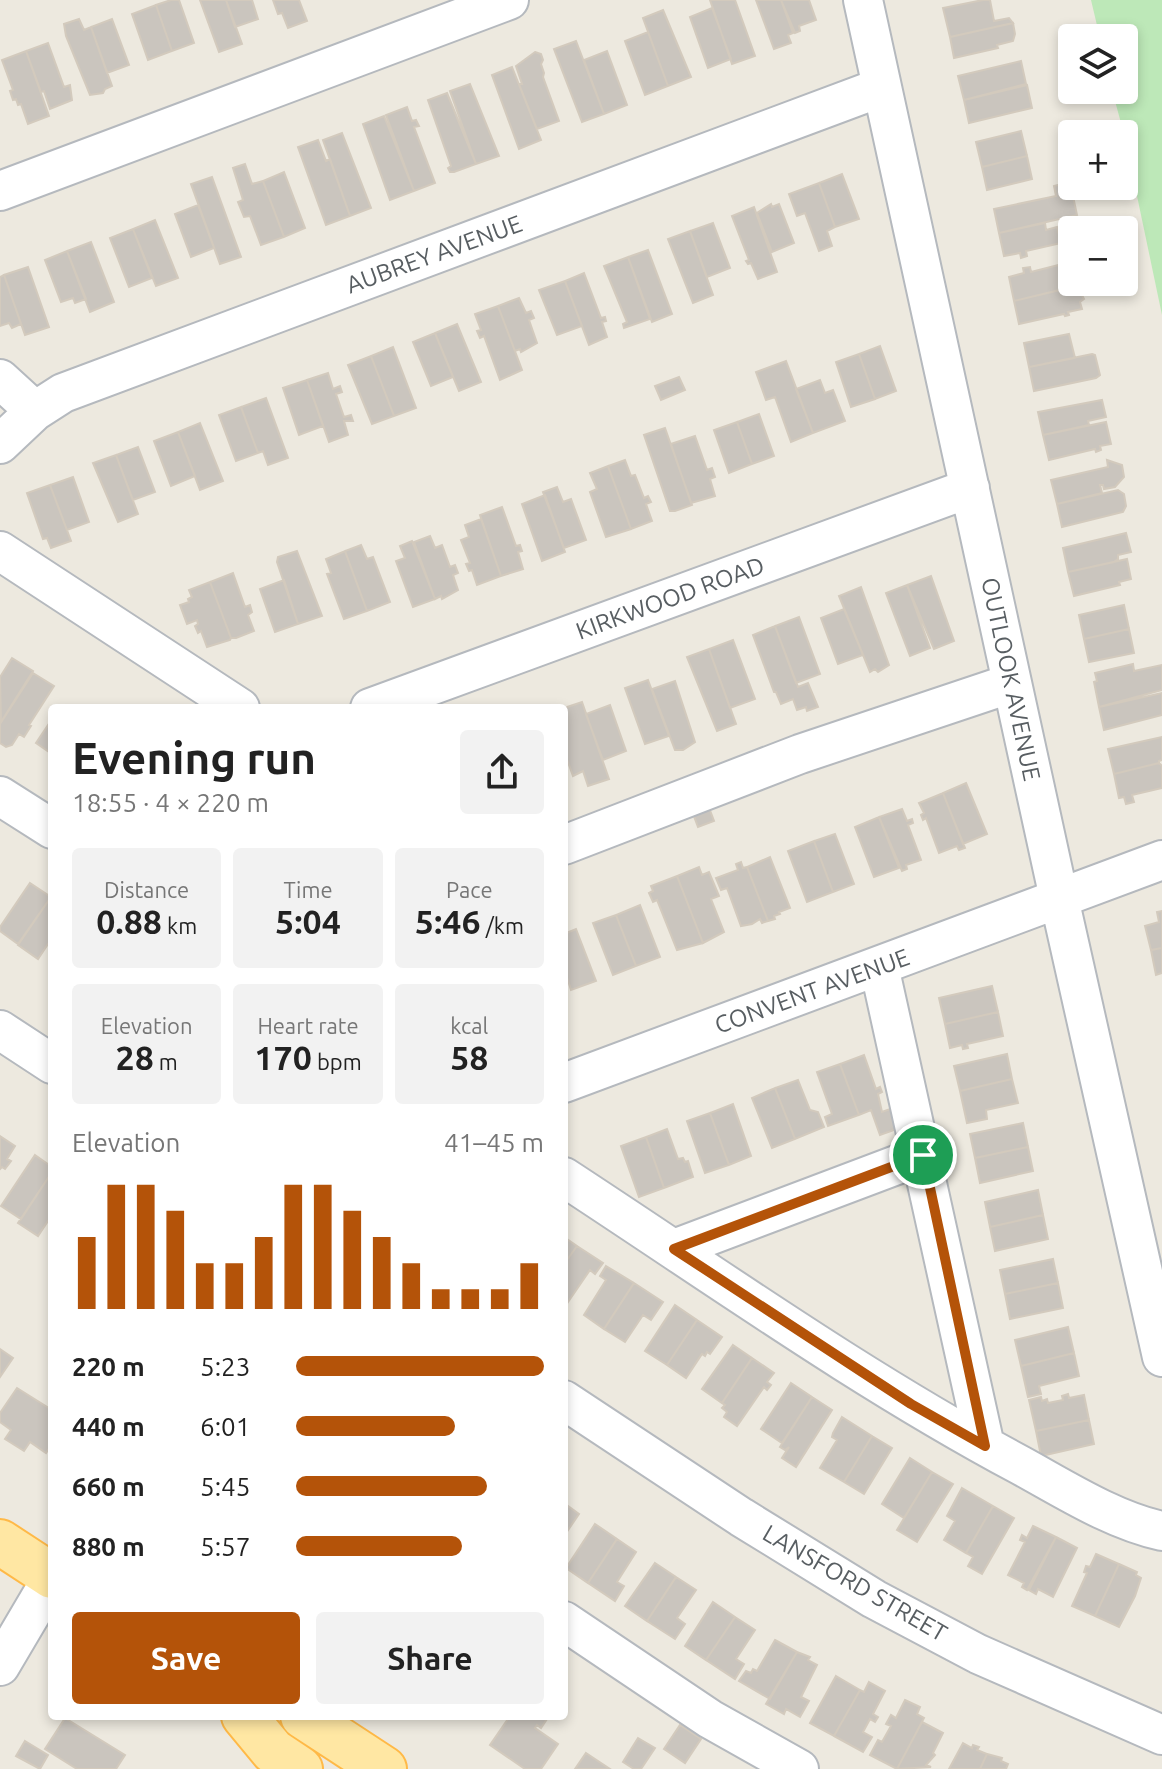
<!DOCTYPE html>
<html lang="en">
<head>
<meta charset="utf-8">
<style>
  :root { --surface:#fff; --page:#f2f2f2; --text:#222; --muted:#767676; --accent:#b45309 }
  body { margin:0; font-family:Ubuntu,sans-serif; background:var(--page); color:var(--text); height:100vh; display:flex; flex-direction:column; font-size:30px; white-space:nowrap }
  * { box-sizing:border-box; margin:0 }
  p { font-size:26px; color:var(--muted) }
  .icon { flex:none; width:44px; height:44px; fill:none; stroke:currentColor; stroke-width:2; stroke-linecap:round; stroke-linejoin:round }
  .map { position:relative; flex:1; overflow:hidden }
  .sheet { position:absolute; left:48px; top:704px; width:520px; height:1016px; display:flex; flex-direction:column; background:var(--surface); border-radius:8px; box-shadow:0 4px 12px #0003 }
  .sheet>* { flex:none }
  .fabs { position:absolute; left:1058px; top:24px; display:grid; gap:16px }
  .fabs a { display:grid; place-items:center; width:80px; height:80px; border-radius:8px; background:var(--surface); box-shadow:0 4px 12px #0003; font-size:40px }
  .pin { position:absolute; display:grid; place-items:center; width:68px; height:68px; color:#fff; margin:-34px; border:4px solid #fff; border-radius:50%; box-shadow:0 2px 8px #0007 }
  .round { display:grid; place-items:center; flex:none; width:84px; height:84px; border-radius:8px; background:var(--page) }
  .overview { display:flex; align-items:center; justify-content:space-between; height:136px; padding:0 24px }
  h1 { font-size:44px; font-weight:700; line-height:60px }
  .metrics { display:grid; grid-template-columns:repeat(3,1fr); gap:12px; height:136px; padding:8px 24px }
  .metrics div { display:grid; align-content:center; border-radius:8px; background:var(--page); text-align:center }
  .metrics b { font-size:34px; font-weight:700 }
  .metrics small { font-size:22px; font-weight:400 }
  .metrics p { font-size:22px }
  .chart { height:224px; padding:16px 24px }
  .chart p { display:flex; justify-content:space-between }
  .chart svg { width:100%; height:144px; margin-top:8px; stroke:var(--accent); stroke-width:6 }
  .primary-button { display:flex; gap:16px; margin-top:auto; padding:16px 24px }
  .primary-button a { flex:1; height:92px; border-radius:8px; background:var(--accent); color:#fff; font-size:32px; font-weight:700; line-height:92px; text-align:center }
  .primary-button a+a { background:var(--page); color:var(--text) }
  ul { padding:0 24px; list-style:none; font-size:26px }
  li { display:grid; grid-template-columns:128px 96px 1fr; align-items:center; height:60px }
  li i { height:20px; border-radius:10px; background:var(--accent) }
  .map>svg:first-child { display:block }
  .green { fill:#bde8b8 }
  .building { fill:#cac5be; stroke:#d3cabd; stroke-width:2 }
  .lines { fill:none; stroke-linecap:round; stroke-linejoin:round }
  .minor-casing { stroke:#b5b9be; stroke-width:42 }
  .major-casing { stroke:#ffb947; stroke-width:48 }
  .minor { stroke:#fff; stroke-width:38 }
  .major { stroke:#ffe7a3; stroke-width:44 }
  .route-casing { stroke:#fff; stroke-width:16 }
  .route { stroke:#b45309; stroke-width:10 }
  .labels { text-anchor:middle; dominant-baseline:central; stroke-width:7; stroke-linejoin:round; paint-order:stroke }
  .street-label { font-size:24px; fill:#585e62; stroke:#fff }
</style>
</head>
<body>
<div class="map">
<svg width="1162" height="1769" viewBox="0 0 1162 1769">
  <rect width="100%" height="100%" fill="#ede9df"/>
  <path class="green" d="M1091,0H1162V315L1124,134L1112,90H1124V38H1100Z"/>
  <path class="building" d="M171,0H179L194,43L172,51L156,5Z
    M200,0H226L242,44L219,52Z
    M226,0H252L258,19L235,27Z
    M273,0H299L307,21L288,28L282,13L278,14Z
    M710,0H735L755,56L732,64Z
    M756,0H781L793,33L788,35L791,43L774,49Z
    M781,0H809L816,20L799,26L800,31L795,33Z
    M983,0H990L994,21L1009,18L1013,23L950,37L943,8Z
    M156,5L172,51L148,60L132,14Z
    M712,8L731,59L708,68L690,17Z
    M663,10L691,77L668,86L643,18Z
    M79,19L84,30L91,27L112,86L105,89L103,93L90,95L66,36L64,24Z
    M112,19L129,65L107,73L91,27Z
    M1013,23L1015,34L1013,41L997,45L998,48L954,58L950,37Z
    M648,32L668,86L645,95L625,41Z
    M576,41L604,114L582,122L554,49Z
    M48,43L64,87L70,85L72,100L50,109L44,91L41,92L26,51Z
    M26,51L49,116L28,124L21,104L18,105L16,99L13,100L10,91L13,90L2,60Z
    M607,51L627,105L604,114L584,60Z
    M535,52L541,54L543,60L541,64L544,73L543,77L559,121L537,129L519,84H522L516,66Z
    M1021,61L1026,84L964,100L958,76Z
    M512,67L541,140L519,149L492,75Z
    M470,84L499,156L476,164L450,91Z
    M1027,85L1032,108L969,123L964,100Z
    M447,93L476,164L454,172H450L448,168L451,166L428,100Z
    M407,107L412,121L416,120L419,126L414,127L435,183L414,191L386,115Z
    M384,116L414,191L390,200L363,124Z
    M1021,131L1027,156L982,167L976,142Z
    M342,133L371,208L350,216L323,140Z
    M318,140L326,161L330,159L350,216L326,225L298,147Z
    M1027,156L1032,179L987,190L982,167Z
    M245,164L252,184L263,181L284,237L261,245L250,216L244,217L238,202L243,200L233,168Z
    M284,172L305,228L284,237L263,181Z
    M842,174L859,219L835,227L819,183Z
    M212,177L241,257L220,264L191,184Z
    M1070,182L1077,215L999,233L994,209L1056,196L1054,186Z
    M819,183L835,227L827,231L832,246L819,251L805,213L797,216L789,194Z
    M771,204L772,207L779,204L794,243L772,252L757,213Z
    M198,205L214,248L191,257L175,214Z
    M754,207L777,272L758,279L751,263L748,264L746,261L749,260L732,216Z
    M155,220L178,278L156,286L133,229Z
    M713,223L730,268L707,277L690,231Z
    M1045,223L1046,230L1057,227L1061,243L1026,251L1027,256L1021,258L1020,253L1004,256L999,233Z
    M133,229L152,278L129,287L110,238Z
    M690,231L713,295L693,303L668,239Z
    M91,242L114,302L90,312L67,251Z
    M648,250L672,314L652,322L628,257Z
    M67,251L86,299L75,303L73,298L61,302L45,260Z
    M628,257L650,319L624,328L623,324L627,322L604,266Z
    M1070,262L1072,282H1075L1076,286L1014,301L1009,277L1024,273L1023,268L1030,267L1031,272Z
    M28,267L49,327L25,335L4,275Z
    M584,273L601,318L605,317L606,321L602,322L607,337L589,345L565,281Z
    M4,275L21,324L12,328L9,323L0,326V277Z
    M565,281L582,326L557,335L539,290Z
    M1077,286L1084,299L1080,302L1082,309L1068,312L1069,315L1065,316L1064,314L1019,324L1014,301Z
    M519,298L526,313L531,311L534,318L529,320L537,343L521,352L520,349L515,351L498,306Z
    M498,306L522,370L500,380L484,336L480,338L477,331L481,330L475,314Z
    M457,324L481,382L459,391L435,333Z
    M435,333L453,377L431,386L413,342Z
    M1069,334L1075,358L1029,367L1024,343Z
    M880,346L896,391L875,399L859,354Z
    M393,347L416,408L394,416L371,356Z
    M859,354L875,399L851,407L836,362Z
    M1092,354L1095,355L1100,375L1096,378L1034,391L1029,367Z
    M371,356L394,416L372,424L348,365Z
    M786,361L813,433L791,442L775,397L766,400L756,372Z
    M328,373L333,389L340,386L342,392L336,394L344,417L351,415L353,421H344L348,435L329,442L307,380Z
    M679,377L685,390L661,400L655,386Z
    M307,380L323,426L299,435L283,388Z
    M820,380L825,393L833,390L845,421L813,433L796,389Z
    M266,398L288,458L268,465L263,451L258,453L241,407Z
    M1102,400L1106,417L1088,421L1089,425L1043,435L1038,412Z
    M241,407L258,453L236,461L219,415Z
    M759,414L774,456L752,464L737,422Z
    M737,422L752,464L729,473L714,430Z
    M1106,422L1111,444L1100,446L1101,450L1096,452L1095,449L1049,460L1043,435Z
    M200,423L223,481L200,490L178,432Z
    M665,428L692,505L675,511H670L644,435Z
    M178,432L195,476L171,486L154,441Z
    M695,436L707,470L712,468L715,477L710,479L715,496L691,503L671,444Z
    M138,447L155,492L133,500L116,455Z
    M116,455L138,514L118,522L93,463Z
    M625,460L631,476L635,475L644,498L648,496L651,502L646,504L652,521L631,529L608,466Z
    M1107,460L1122,465L1124,477L1115,487L1104,489L1103,485H1100L1102,493L1057,504L1051,480L1108,467Z
    M608,466L631,529L606,537L590,492L597,489L590,473Z
    M73,477L89,522L67,530L50,485Z
    M50,485L71,541L51,548L47,538L43,539L27,493Z
    M557,487L563,502L571,499L586,540L564,548L543,492Z
    M1118,490L1124,494L1126,506L1123,512L1062,527L1057,504Z
    M545,495L565,552L542,561L522,504Z
    M502,507L516,546L520,545L522,551L518,552L523,569L501,576L480,515Z
    M481,519L501,576L477,585L472,570L469,571L466,564L470,563L461,540L469,537L465,525Z
    M1126,533L1131,552L1118,555V559L1114,562L1068,572L1063,548Z
    M430,536L435,548L442,545L450,567L455,565L458,573L453,575L458,590L442,599L441,596L435,599L414,542Z
    M412,541L435,599L413,607L396,561L405,558L400,546Z
    M361,545L367,559L373,557L390,602L367,611L345,551Z
    M297,551L322,616L298,624L277,562L278,557Z
    M345,551L367,611L344,619L327,574L331,573L326,559Z
    M1127,559L1131,579L1119,582L1120,585L1074,596L1068,572Z
    M233,573L245,607L250,605L252,612L248,615L254,631L236,638H231L210,582Z
    M931,576L954,641L934,649L907,585Z
    M284,580L298,624L275,632L260,589Z
    M210,582L231,638L230,640L207,647L201,631L198,633L195,626L198,624L197,620L187,624L180,605L189,602L188,599L192,597L189,590Z
    M907,585L930,648L910,656L886,593Z
    M861,587L889,665L878,672L875,669L870,672L839,596Z
    M1124,605L1129,629L1084,639L1079,615Z
    M844,609L863,655L838,664L821,618Z
    M799,617L820,674L796,683L775,626Z
    M775,626L798,687L808,683L818,707L807,711L806,707L797,710L793,699L781,704L776,692H774L753,635Z
    M1129,629L1134,653L1089,662L1084,639Z
    M733,640L755,699L730,708L709,649Z
    M709,649L736,724L717,731L687,657Z
    M12,658L33,671L1,722L0,677Z
    M1133,664L1134,671L1162,665V690L1099,707L1094,682L1097,681L1095,673Z
    M33,673L54,686L29,725L31,726L24,737L19,734L12,745L6,747L0,743V724Z
    M648,680L669,736L645,744L625,688Z
    M675,681L695,742L683,750H675L652,689Z
    M1162,693V715L1104,730L1099,707Z
    M582,702L609,779L588,786L583,771L573,776L564,751V708Z
    M610,705L626,751L603,760L586,714Z
    M52,719V754L36,743Z
    M1162,737V760L1159,761V763L1114,774L1108,749Z
    M1159,763L1162,766V788L1132,795L1134,802L1126,804L1124,797L1119,798L1114,774Z
    M966,783L987,834L963,844L943,793Z
    M943,793L965,848L959,850L957,846L939,853L926,818L923,820L921,815L924,813L919,803Z
    M708,805L714,821L698,827L692,811Z
    M902,809L907,821L912,819L913,823L908,825L921,860L906,865L907,869L902,871L879,817Z
    M879,817L899,868L874,877L855,827Z
    M835,834L854,884L833,892L814,841Z
    M814,841L833,892L807,902L788,851Z
    M770,857L790,908L779,912L780,914L774,916L775,919L768,921L747,867Z
    M741,862L743,868L747,867L768,921L762,923L760,919L752,924L741,926L727,888L721,890L716,878L738,870L736,864Z
    M699,867L702,875L709,872L719,896L711,899L724,932L703,943L677,876Z
    M677,876L703,943L677,950L657,900L653,902L649,893L653,891L651,886Z
    M30,883L51,897L18,944L0,931V927Z
    M51,897L52,938L38,959L18,945Z
    M640,905L660,957L636,966L616,915Z
    M1162,911V948L1151,950L1145,926L1159,922L1157,912Z
    M616,915L636,966L613,975L593,923Z
    M576,929L596,981L571,990L564,968V934Z
    M1162,948V973L1156,975L1151,950Z
    M992,986L998,1012L945,1024L939,998Z
    M998,1012L1003,1036L967,1044L968,1048L963,1049L962,1045L950,1048L945,1024Z
    M1007,1054L1012,1079L960,1091L954,1066Z
    M864,1055L876,1089L880,1087L882,1092L878,1094L882,1112L890,1109L897,1129L880,1135L871,1110L859,1115L840,1064Z
    M840,1064L859,1115L828,1126L825,1117L832,1114L817,1072Z
    M1012,1079L1018,1103L986,1110L987,1119L967,1123L960,1091Z
    M798,1080L810,1110L818,1112L824,1127L795,1139L775,1088Z
    M775,1088L795,1139L772,1148L752,1098Z
    M733,1104L751,1156L729,1165L710,1113Z
    M710,1113L729,1165L705,1173L687,1121Z
    M1023,1123L1028,1147L975,1158L970,1134Z
    M667,1129L678,1159L683,1158L685,1162L688,1161L693,1177L664,1188L646,1137Z
    M0,1136L15,1146L7,1159L11,1161L5,1169L2,1167L0,1169Z
    M646,1137L664,1188L639,1197L621,1146Z
    M1028,1147L1033,1171L980,1183L975,1158Z
    M35,1155L52,1167V1172L21,1219L1,1206Z
    M52,1172V1215L38,1236L18,1223Z
    M1038,1190L1043,1215L990,1227L985,1202Z
    M1043,1215L1048,1239L995,1251L990,1227Z
    M564,1237L577,1246L564,1264Z
    M577,1246L603,1263L595,1274L590,1270L566,1305L564,1303V1264Z
    M1053,1259L1058,1283L1005,1294L1000,1270Z
    M606,1266L634,1283L604,1329L584,1315L606,1280L600,1276Z
    M634,1283L663,1302L651,1320L643,1315L625,1342L604,1329Z
    M1058,1283L1063,1308L1010,1319L1005,1294Z
    M675,1305L697,1320L667,1365L645,1351Z
    M697,1320L722,1337L710,1354L707,1352L705,1356L702,1354L686,1378L667,1365Z
    M1068,1327L1074,1353L1021,1366L1015,1340Z
    M733,1345L752,1358L722,1403L702,1389Z
    M0,1349L13,1358L0,1377Z
    M1074,1353L1079,1376L1039,1386L1041,1394L1028,1397L1021,1366Z
    M752,1358L774,1373L767,1382L771,1385L767,1390L764,1387L737,1426L724,1417L727,1412L722,1408L725,1405L722,1403Z
    M791,1383L812,1397L782,1443L761,1429Z
    M17,1388L52,1410V1444L46,1453L30,1442L24,1451L5,1439L11,1430L0,1422V1413Z
    M1068,1394L1069,1398L1084,1395L1089,1420L1036,1431L1029,1400L1041,1397L1042,1401L1047,1399L1048,1403L1063,1400L1062,1396Z
    M812,1397L832,1410L796,1467L782,1458L789,1447L785,1450L780,1447Z
    M842,1417L872,1436L844,1482L820,1468L837,1440L832,1437L833,1433Z
    M1089,1420L1094,1444L1041,1456L1036,1431Z
    M872,1436L892,1448L864,1494L844,1482Z
    M910,1458L932,1472L904,1518L882,1504Z
    M932,1472L953,1484L917,1542L897,1530Z
    M962,1488L993,1506L966,1553L944,1540L955,1521L947,1516Z
    M564,1503L579,1514L564,1536Z
    M993,1506L1014,1518L982,1574L968,1566L973,1557L966,1553Z
    M595,1524L617,1539L588,1583L566,1568Z
    M1033,1526L1056,1537L1027,1590L1022,1587L1024,1583L1008,1575L1025,1542L1020,1540L1022,1535L1027,1538Z
    M1056,1537L1077,1548L1053,1597L1038,1589L1036,1594L1029,1590Z
    M617,1539L636,1552L617,1582L624,1586L615,1601L588,1583Z
    M1096,1554L1119,1564L1095,1616L1072,1606L1087,1573L1084,1572L1086,1566L1090,1567Z
    M655,1563L676,1577L647,1621L625,1606Z
    M1119,1564L1137,1572L1136,1575L1141,1578L1135,1596L1119,1627L1095,1616Z
    M676,1577L696,1590L677,1618L685,1624L675,1639L647,1621Z
    M713,1602L735,1617L706,1660L685,1646Z
    M735,1617L755,1630L736,1659L744,1664L735,1679L706,1660Z
    M775,1640L797,1652L770,1699L739,1681L746,1671L751,1673L753,1669L757,1671Z
    M797,1652L810,1657L808,1660L817,1665L801,1697L809,1701L800,1717L786,1709L784,1714L766,1704Z
    M836,1676L860,1690L834,1736L810,1723Z
    M869,1682L885,1691L873,1714L878,1717L875,1722L870,1719L863,1732L872,1737L863,1752L834,1736L860,1690L864,1692Z
    M905,1700L920,1707L917,1714L924,1718L897,1769L870,1755L878,1740L882,1742L891,1726L886,1724L891,1715L896,1718Z
    M510,1716H549L541,1728L537,1725L535,1728L558,1744L541,1769H525L490,1745Z
    M65,1718L125,1755L116,1769H77L45,1749Z
    M922,1722L943,1733L933,1753L935,1755L926,1765L931,1767L897,1769Z
    M680,1725L701,1739L685,1763L664,1749Z
    M638,1738L655,1748L641,1769H634L623,1762Z
    M25,1741L48,1755L40,1769L16,1756Z
    M963,1743L972,1748L973,1745L979,1747L977,1750L987,1754L980,1769H949Z
    M586,1753L610,1769H575Z
    M987,1754L1002,1758L1001,1761L1008,1764L1006,1769H980Z"/>
  <g class="lines">
    <g class="minor-casing">
      <path id="minor" d="M863,0L1059,898L1162,1357
        M0,191L509,0
        M0,379L35,411
        M0,444L35,411L63,393L882,87
        M0,551L240,708
        M370,708L970,488
        M0,796L52,829
        M564,845L800,754L1012,683
        M879,966L985,1446
        M0,1030L52,1064
        M564,1083L1162,860
        M564,1177C714,1275 861,1380 1020,1465C1064,1489 1112,1520 1162,1531
        M674,1249L923,1155
        M564,1400L741,1517L874,1599L978,1654L1162,1735
        M564,1621L710,1719L799,1769
        M0,1666L52,1578"/>
    </g>
    <g class="major-casing">
      <path id="major" d="M0,1542L52,1576
        M244,1716L273,1751L300,1769
        M303,1716L384,1769"/>
    </g>
    <use href="#minor" class="minor"/>
    <use href="#major" class="major"/>
  </g>
  <g class="lines">
    <g class="route-casing">
      <path id="route" d="M923,1155L985,1446L911,1404L674,1249Z"/>
    </g>
    <use href="#route" class="route"/>
  </g>
  <g class="labels">
    <g class="street-label">
      <text transform="translate(434 254) rotate(-20)">AUBREY AVENUE</text>
      <text transform="translate(670 598) rotate(-20)">KIRKWOOD ROAD</text>
      <text transform="translate(1011 679) rotate(78)">OUTLOOK AVENUE</text>
      <text transform="translate(812 991) rotate(-20)">CONVENT AVENUE</text>
      <text transform="translate(855 1583) rotate(30)">LANSFORD STREET</text>
    </g>
  </g>
</svg>
<div class="fabs">
<a><svg class="icon" aria-label="layers" viewBox="0 0 24 24"><path d="M12 4l9 5-9 5-9-5zM3 14l9 5 9-5"/></svg></a>
<a>+</a>
<a>−</a>
</div>
<div class="pin" style="left:923px;top:1155px;background:#1e9e55"><svg class="icon" aria-label="arrive" viewBox="0 0 24 24"><path d="M6 21V4h12l-3 4 3 4H6"/></svg></div>
<section class="sheet">
<div class="overview"><div><h1>Evening run</h1><p>18:55 · 4 × 220 m</p></div><a class="round"><svg class="icon" aria-label="share" viewBox="0 0 24 24"><path d="M12 15V3M7 8l5-5 5 5M5 13v7h14v-7"/></svg></a></div>
<div class="metrics">
<div><p>Distance</p><b>0.88<small> km</small></b></div>
<div><p>Time</p><b>5:04</b></div>
<div><p>Pace</p><b>5:46<small> /km</small></b></div>
</div>
<div class="metrics">
<div><p>Elevation</p><b>28<small> m</small></b></div>
<div><p>Heart rate</p><b>170<small> bpm</small></b></div>
<div><p>kcal</p><b>58</b></div>
</div>
<div class="chart"><p><span>Elevation</span>41–45 m</p>
<svg viewBox="0 0 160 44" preserveAspectRatio="none"><path d="M5 44V22M15 44V6M25 44V6M35 44V14M45 44V30M55 44V30M65 44V22M75 44V6M85 44V6M95 44V14M105 44V22M115 44V30M125 44V38M135 44V38M145 44V38M155 44V30"/></svg>
</div>
<ul>
<li><b>220 m</b>5:23<i style="width:100%"></i></li>
<li><b>440 m</b>6:01<i style="width:64%"></i></li>
<li><b>660 m</b>5:45<i style="width:77%"></i></li>
<li><b>880 m</b>5:57<i style="width:67%"></i></li>
</ul>
<div class="primary-button"><a>Save</a><a>Share</a></div>
</section>
</div>
</body>
</html>
